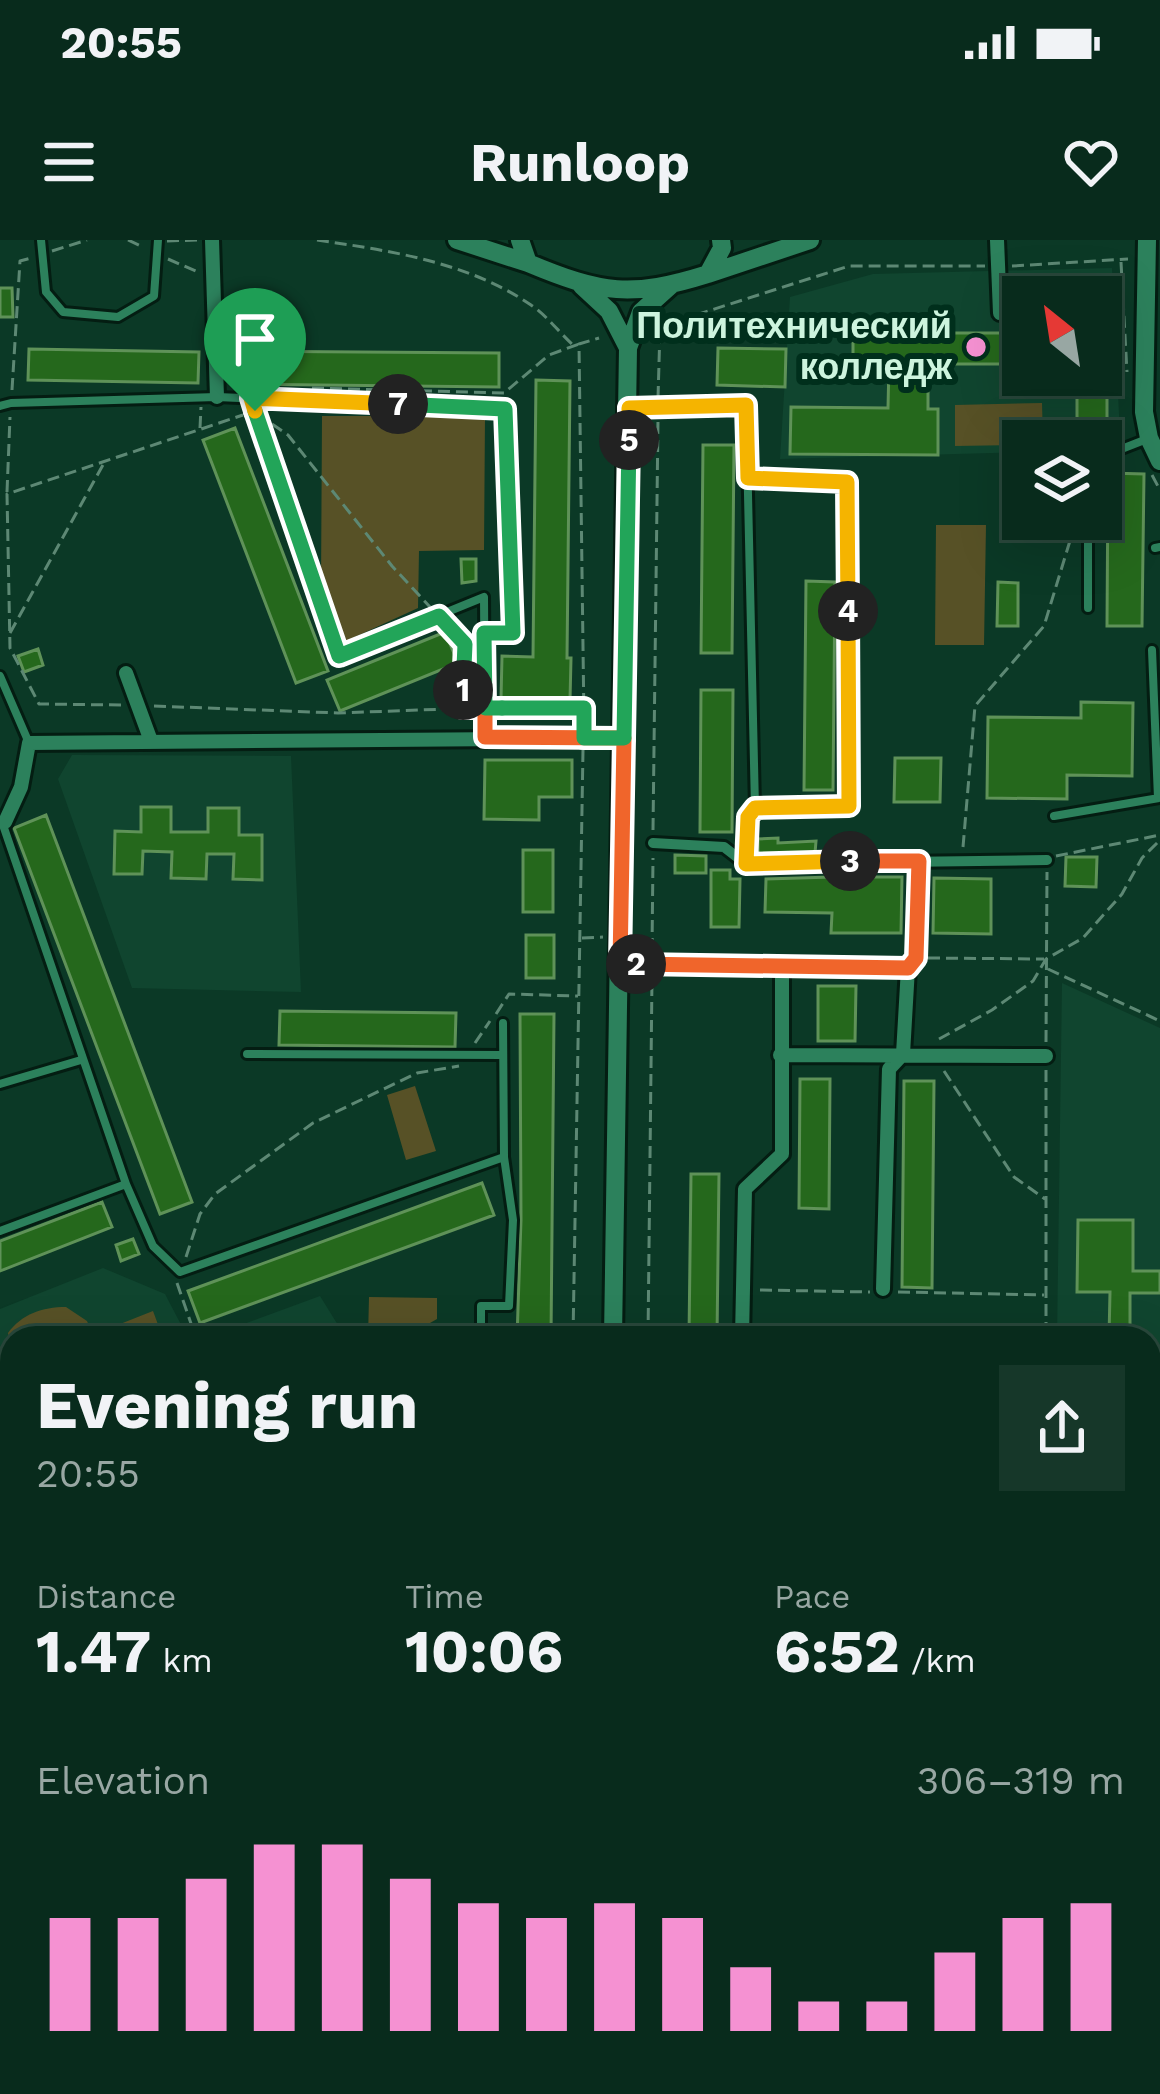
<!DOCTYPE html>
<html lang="en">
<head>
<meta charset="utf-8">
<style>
  :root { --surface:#082b1c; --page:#163729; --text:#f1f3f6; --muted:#98a7a3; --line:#29473b; --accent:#f591d2 }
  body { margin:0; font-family:"Work Sans",sans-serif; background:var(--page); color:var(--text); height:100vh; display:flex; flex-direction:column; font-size:45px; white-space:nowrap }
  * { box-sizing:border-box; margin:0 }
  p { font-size:39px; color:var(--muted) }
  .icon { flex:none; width:66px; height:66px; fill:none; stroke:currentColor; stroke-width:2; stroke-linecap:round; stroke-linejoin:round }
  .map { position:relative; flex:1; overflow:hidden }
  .sheet { position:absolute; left:0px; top:1086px; width:1161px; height:768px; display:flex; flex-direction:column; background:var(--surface); border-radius:36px 36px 0 0; box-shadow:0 12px 48px #0002,0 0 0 3px var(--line) }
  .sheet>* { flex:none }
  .needle { width:78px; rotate:330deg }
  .controls { position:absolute; left:1002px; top:36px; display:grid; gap:24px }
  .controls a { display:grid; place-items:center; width:120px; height:120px; border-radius:0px; background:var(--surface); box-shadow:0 12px 48px #0002,0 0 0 3px var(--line); font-size:60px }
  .pin { position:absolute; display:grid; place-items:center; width:102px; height:102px; color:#fff; margin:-123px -51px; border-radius:50% 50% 50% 0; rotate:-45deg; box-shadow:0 0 12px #0007 }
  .pin .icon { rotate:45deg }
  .km { position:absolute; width:60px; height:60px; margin:-30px; border-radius:50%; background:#222; color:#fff; font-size:33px; line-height:60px; text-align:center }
  .round { display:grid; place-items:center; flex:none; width:126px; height:126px; border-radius:0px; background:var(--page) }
  .overview { display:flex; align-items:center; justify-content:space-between; height:204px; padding:0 36px }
  h1 { font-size:66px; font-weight:700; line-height:90px }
  .figures { display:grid; grid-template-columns:repeat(3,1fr); gap:18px; height:204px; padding:12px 36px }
  .figures div { display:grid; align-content:center }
  .figures b { font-size:60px; font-weight:700 }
  .figures small { font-size:33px; font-weight:400 }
  .figures p { font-size:33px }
  .chart { height:336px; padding:24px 36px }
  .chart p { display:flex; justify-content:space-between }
  .chart svg { width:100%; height:216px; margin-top:12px; stroke:var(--accent); stroke-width:6 }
  .status { display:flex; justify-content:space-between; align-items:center; height:84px; padding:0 60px; background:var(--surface); direction:ltr }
  .status svg { height:33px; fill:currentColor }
  header { display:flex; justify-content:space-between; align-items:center; height:156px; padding:0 36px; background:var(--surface); font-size:54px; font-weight:700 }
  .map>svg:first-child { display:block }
  .built { fill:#10452f; fill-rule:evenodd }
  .green { fill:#575126 }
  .building { fill:#25681c; stroke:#5f9258; stroke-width:3 }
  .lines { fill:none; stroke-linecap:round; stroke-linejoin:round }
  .service-casing { stroke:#041d12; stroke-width:14 }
  .pedestrian-casing { stroke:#041d12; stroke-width:16 }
  .minor-casing { stroke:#041d12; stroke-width:20 }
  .tertiary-casing { stroke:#041d12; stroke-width:24 }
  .path { stroke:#5d8874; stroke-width:3; stroke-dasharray:12 6; stroke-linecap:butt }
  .service { stroke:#2c815c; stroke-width:8 }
  .pedestrian { stroke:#2c815c; stroke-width:10 }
  .minor { stroke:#2c815c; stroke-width:14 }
  .tertiary { stroke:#2c815c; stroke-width:18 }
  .split-1-casing { stroke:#fff; stroke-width:24 }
  .split-2-casing { stroke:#fff; stroke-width:24 }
  .split-3-casing { stroke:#fff; stroke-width:24 }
  .split-4-casing { stroke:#fff; stroke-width:24 }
  .split-5-casing { stroke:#fff; stroke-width:24 }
  .split-6-casing { stroke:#fff; stroke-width:24 }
  .split-7-casing { stroke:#fff; stroke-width:24 }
  .split-8-casing { stroke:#fff; stroke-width:24 }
  .split-1 { stroke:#22a559; stroke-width:15 }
  .split-2 { stroke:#f0652b; stroke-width:15 }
  .split-3 { stroke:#f0652b; stroke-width:15 }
  .split-4 { stroke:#f5b400; stroke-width:15 }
  .split-5 { stroke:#f5b400; stroke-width:15 }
  .split-6 { stroke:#22a559; stroke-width:15 }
  .split-7 { stroke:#22a559; stroke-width:15 }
  .split-8 { stroke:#f5b400; stroke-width:15 }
  .poi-dot { fill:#f591d2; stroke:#002f1c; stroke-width:4.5 }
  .labels { text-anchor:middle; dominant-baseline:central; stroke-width:12; stroke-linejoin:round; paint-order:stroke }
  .poi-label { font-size:36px; font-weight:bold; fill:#cdf4de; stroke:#002f1c; text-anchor:end }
</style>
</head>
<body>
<div class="status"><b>20:55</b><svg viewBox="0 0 49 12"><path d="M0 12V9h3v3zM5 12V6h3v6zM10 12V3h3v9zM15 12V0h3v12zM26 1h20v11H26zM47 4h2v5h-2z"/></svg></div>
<header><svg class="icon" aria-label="menu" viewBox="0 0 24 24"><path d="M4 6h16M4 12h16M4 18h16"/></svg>Runloop<svg class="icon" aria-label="heart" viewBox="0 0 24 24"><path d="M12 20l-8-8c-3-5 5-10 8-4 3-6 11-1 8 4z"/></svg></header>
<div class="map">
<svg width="1160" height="1854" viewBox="0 0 1160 1854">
  <rect width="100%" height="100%" fill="#0b3926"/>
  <path class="built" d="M1112,28L1120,195L1101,205V201H1023V212L780,219L790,57L873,34ZM1023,57H1101V135H1023Z
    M72,515L291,516L301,752L132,748L58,539Z
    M1062,743L1160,788V1284H1149V1098H1057Z
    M103,1028L165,1054L188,1098H12V1177L0,1146V1069Z
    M320,1056L346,1098H206Z
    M45,1842H272V1854H45Z"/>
  <path class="green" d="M1042,163L1043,201H1023V205L955,206V165Z
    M322,176H485L484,310L419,311L418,368L346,401L321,347Z
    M936,285H986L984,405H935Z
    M415,846L436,911L406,920L387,855Z
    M369,1057L437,1058V1079L430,1083V1098H368Z
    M66,1067L87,1081L94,1098H12V1124L8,1093C22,1074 42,1067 66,1067Z
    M153,1071L163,1098H120L115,1086Z
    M293,1842H465V1854H293Z"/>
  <path class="building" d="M0,48H12L13,77H0Z
    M853,93H1023V124H928V169H938V215L790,214L791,167L888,168L889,124H853Z
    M718,108L786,109L785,147L717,145Z
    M29,109L199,112L198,143L28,140Z
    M233,111L499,113V147L232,144Z
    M1077,135H1107V192H1077Z
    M536,140L570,141L567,418H571L570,460L501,459L502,416L533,417Z
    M235,188L328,431L296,443L203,200Z
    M703,205H734L732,413H701Z
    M1108,233L1144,234L1142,386H1107Z
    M461,319H476V341L462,343Z
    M806,341L835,342L833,550H804Z
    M998,342L1018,343V386H997Z
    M445,392L458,423L340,471L327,440Z
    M38,409L43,425L24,432L18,416Z
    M701,450H733L732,592H700Z
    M1081,462L1133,463L1132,536L1067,535V559L987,558L988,477L1081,478Z
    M895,518H941L940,562H894Z
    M485,520H572V557H539V580L484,579Z
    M141,567H171V592H208V568H239V595H262V640L233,639L234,614H207L206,639L171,638L172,612L143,611L142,634H114L115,591L141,592Z
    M46,575L192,962L160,974L14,588Z
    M778,598V603L816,601L815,613L758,614V599Z
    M523,610H553V672H523Z
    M675,615L706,616V633H675Z
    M1066,617H1097L1096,647L1065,646Z
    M711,630H730V639H740L739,687H711Z
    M832,637H902L901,693H831L832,673L765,672L766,639Z
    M934,638L991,639V694L933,693Z
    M526,695H554V738H526Z
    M818,746H856L855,801H818Z
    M280,771L456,773L455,807L279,805Z
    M520,774H554L551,1098H517L521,980Z
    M800,839H830L829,969L799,968Z
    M904,841H934L932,1048L902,1047Z
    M691,934H719L717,1098H689Z
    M482,943L494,975L200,1083L188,1051Z
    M102,962L112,987L0,1031V1001Z
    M1078,980H1133V1031H1160V1053H1130V1098H1109L1110,1052H1077Z
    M133,999L139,1014L121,1021L116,1005Z
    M1,1188L12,1217L11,1308L0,1279Z
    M12,1475V1511L0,1516V1480Z"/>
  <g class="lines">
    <g class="service-casing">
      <path id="service" d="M41,0L46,52L63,72L118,77L154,56L158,0
        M251,158L339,416L484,357L485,497
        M0,166L11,163L217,157L505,169L513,393H485
        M631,168L746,165L755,568L849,566L847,242L748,238
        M1101,217L1147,199
        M1155,308L1160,307
        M1088,368V279
        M1152,410L1158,558
        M0,436L29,503
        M1054,576L1159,558
        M2,582L126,944L153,1006L180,1032L504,917L513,980L509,1066H481V1098
        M503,783L504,917
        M247,814L503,815
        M0,844L81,820
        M0,991L126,944
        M444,1092L481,1093
        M0,1334L12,1364
        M0,1452L12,1448
        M0,1763L12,1764"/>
    </g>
    <g class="pedestrian-casing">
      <path id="pedestrian" d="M653,603L724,607L746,624L1047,620"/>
    </g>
    <g class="minor-casing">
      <path id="minor" d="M212,0L217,157
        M997,0L1000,73
        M126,433L151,501
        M5,582L21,547L29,503L624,498
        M620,724H782V914L745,949L742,1098
        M782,724L908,728L903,814L889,829L883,1049
        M908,728L916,718L919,621
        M780,815L1046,816
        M1149,1375L1160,1376"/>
    </g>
    <g class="tertiary-casing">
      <path id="tertiary" d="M457,0L528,23
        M520,0L528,23C602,54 631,58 708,34L722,8L721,0
        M1147,0L1144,172L1149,198L1160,221
        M708,34L810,0
        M582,46L609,71L628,108
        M613,1098L628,108L641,72L671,45
        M606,1854V1842"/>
    </g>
    <path class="path" d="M128,0L143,7
      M317,0C391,11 468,22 531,65C546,75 559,92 572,104
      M167,1L199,0
      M52,11L87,0
      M168,19L198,32
      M1121,22L1127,132
      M1012,26L1128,19
      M312,148L504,153L549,115L579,104
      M12,150L20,21L31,18
      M658,158L660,89L680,80L849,26H985
      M272,184L288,195L392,326L430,367
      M200,188L201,167
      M1152,235L1160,250
      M7,252L10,177
      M445,383L465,404L463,468
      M10,393L104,223
      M121,465L39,464L10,408L7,254L243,175
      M154,466L338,473L474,468
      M496,468H584
      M584,483L579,104L599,98
      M653,590L658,180
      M747,606L748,579
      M963,607L975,466L1044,386L1076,281
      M1056,616L1160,595
      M582,698L603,697
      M652,710L653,618
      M928,718L1044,719
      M1048,729L1160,781
      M496,774L509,754L578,756
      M939,799L992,770L1033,741L1046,719L1083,698L1122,654L1142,618L1160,600
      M1046,802L1047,632
      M475,803L490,781
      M1046,830V1098
      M944,831L1014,937L1045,959
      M186,1017L200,974L215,954L313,883L417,833L459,826
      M177,1043L196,1098
      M760,1050L870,1052
      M898,1052L1044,1055
      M573,1098L583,510
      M648,1098L652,738
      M1149,1307L1160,1308
      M0,1532L12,1527
      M1149,1691L1160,1703
      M484,1842V1854
      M500,1842L519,1854
      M0,1847L12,1832
      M562,1854L563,1842
      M636,1854V1842
      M997,1854V1842"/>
    <use href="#service" class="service"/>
    <use href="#pedestrian" class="pedestrian"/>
    <use href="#minor" class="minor"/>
    <use href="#tertiary" class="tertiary"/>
  </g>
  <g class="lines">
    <g class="split-1-casing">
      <path id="split-1" d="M255,171L339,416L439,376L465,404L463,450"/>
    </g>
    <g class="split-2-casing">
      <path id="split-2" d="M463,450V468H485V497L624,498L620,724H636"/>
    </g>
    <g class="split-3-casing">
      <path id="split-3" d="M636,724L908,728L916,718L919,621H850"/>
    </g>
    <g class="split-4-casing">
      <path id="split-4" d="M848,371L849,566L755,568L748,577L746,624L850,621"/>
    </g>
    <g class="split-5-casing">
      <path id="split-5" d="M629,200V168L746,165L748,238L847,242L848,371"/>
    </g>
    <g class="split-6-casing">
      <path id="split-6" d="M502,468H584V498H624L629,200"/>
    </g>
    <g class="split-7-casing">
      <path id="split-7" d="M398,164L505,169L513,393H484L485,468H502"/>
    </g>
    <g class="split-8-casing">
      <path id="split-8" d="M255,171L251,158L398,164"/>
    </g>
    <use href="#split-1" class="split-1"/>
    <use href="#split-2" class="split-2"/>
    <use href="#split-3" class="split-3"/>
    <use href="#split-4" class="split-4"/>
    <use href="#split-5" class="split-5"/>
    <use href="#split-6" class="split-6"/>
    <use href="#split-7" class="split-7"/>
    <use href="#split-8" class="split-8"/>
  </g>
  <circle class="poi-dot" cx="976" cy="107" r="12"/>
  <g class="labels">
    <g class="poi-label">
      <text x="952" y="86">Политехнический<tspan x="952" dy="41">колледж</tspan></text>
    </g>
  </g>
</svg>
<div class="controls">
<a><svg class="needle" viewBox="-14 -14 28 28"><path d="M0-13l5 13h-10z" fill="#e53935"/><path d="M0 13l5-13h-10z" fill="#98a7a3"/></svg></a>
<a><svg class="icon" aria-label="layers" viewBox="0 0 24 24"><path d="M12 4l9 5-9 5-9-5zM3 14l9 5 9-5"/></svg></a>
</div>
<div class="pin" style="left:255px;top:171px;background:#1e9e55"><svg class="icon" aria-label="arrive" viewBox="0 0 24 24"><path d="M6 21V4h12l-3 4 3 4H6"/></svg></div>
<b class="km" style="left:463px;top:450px">1</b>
<b class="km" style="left:636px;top:724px">2</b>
<b class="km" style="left:850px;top:621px">3</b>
<b class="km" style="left:848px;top:371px">4</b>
<b class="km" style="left:629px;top:200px">5</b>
<b class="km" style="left:398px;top:164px">7</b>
<section class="sheet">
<div class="overview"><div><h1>Evening run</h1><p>20:55</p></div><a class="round"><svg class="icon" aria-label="share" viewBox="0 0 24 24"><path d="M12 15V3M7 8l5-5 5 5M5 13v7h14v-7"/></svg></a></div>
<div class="figures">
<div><p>Distance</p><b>1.47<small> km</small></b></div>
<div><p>Time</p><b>10:06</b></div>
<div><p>Pace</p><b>6:52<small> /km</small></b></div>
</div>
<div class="chart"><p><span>Elevation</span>306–319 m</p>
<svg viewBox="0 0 160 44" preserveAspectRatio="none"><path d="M5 44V21M15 44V21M25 44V13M35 44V6M45 44V6M55 44V13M65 44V18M75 44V21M85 44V18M95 44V21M105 44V31M115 44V38M125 44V38M135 44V28M145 44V21M155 44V18"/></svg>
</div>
</section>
</div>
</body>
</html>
